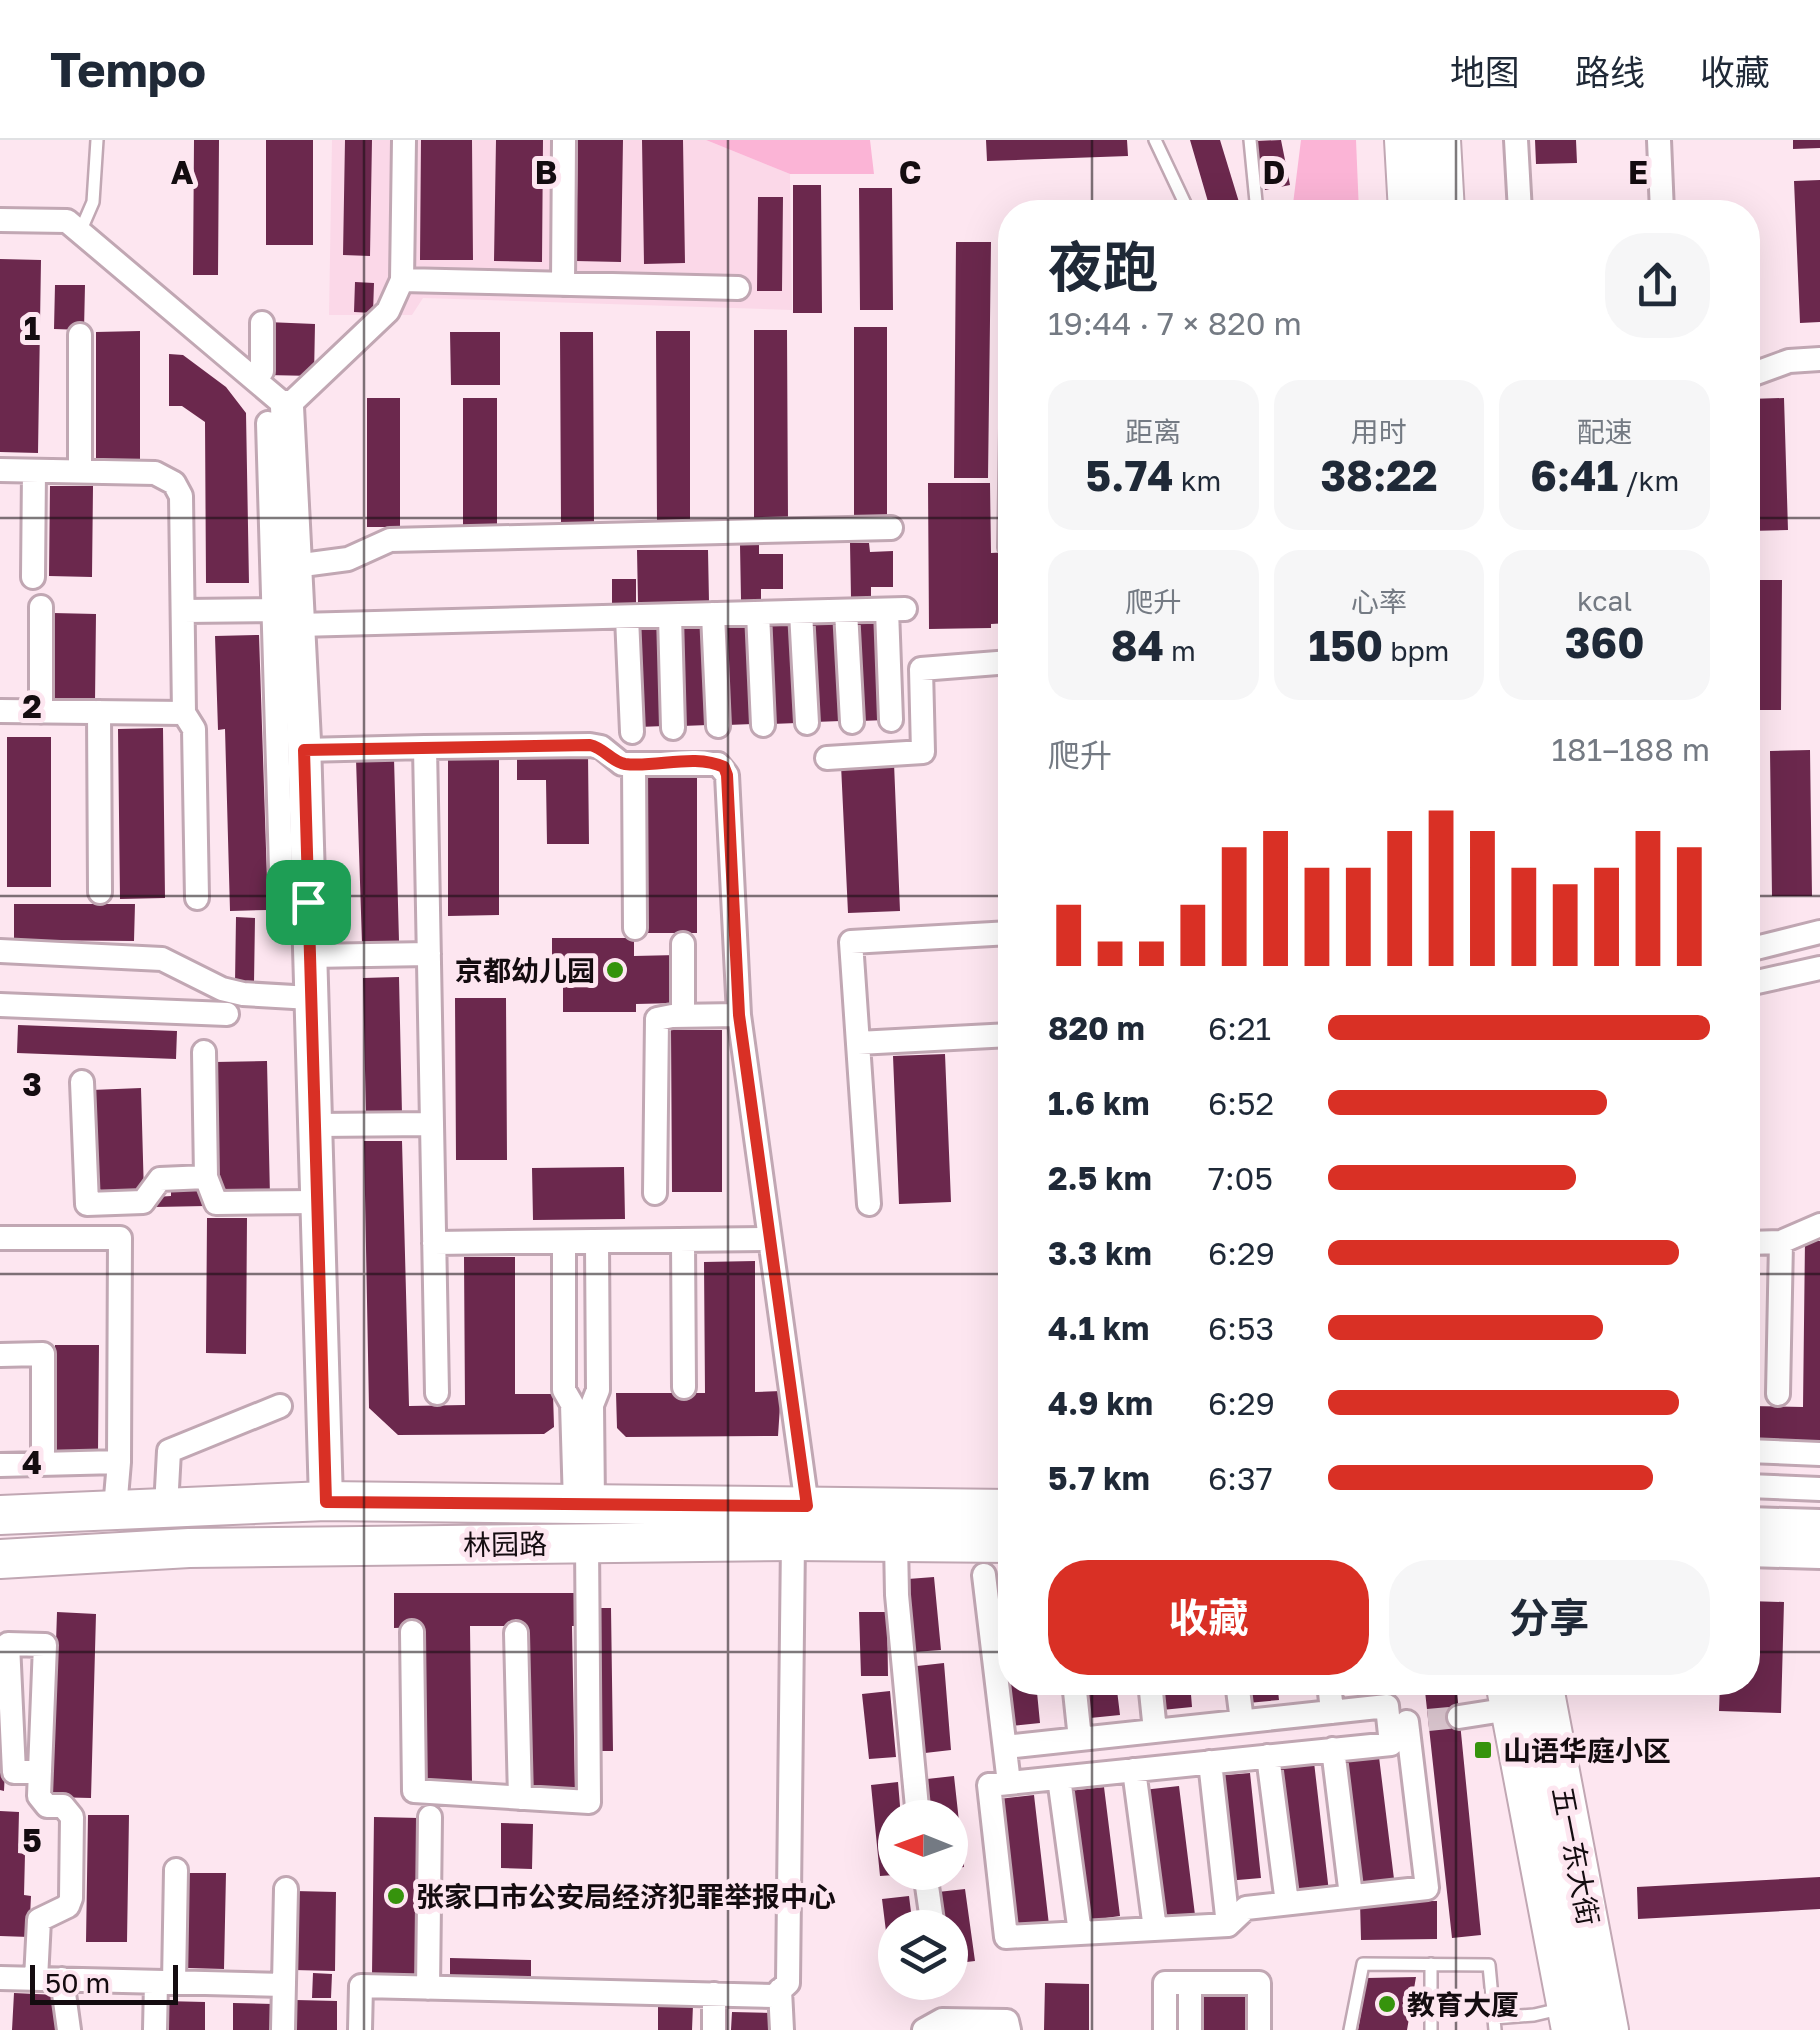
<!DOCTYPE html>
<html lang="zh">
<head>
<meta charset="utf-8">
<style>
  :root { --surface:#fff; --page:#f6f6f7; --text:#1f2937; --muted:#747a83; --line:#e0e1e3; --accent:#d93025 }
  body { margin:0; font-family:"Golos Text","Noto Sans SC",sans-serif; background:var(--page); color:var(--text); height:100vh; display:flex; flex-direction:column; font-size:38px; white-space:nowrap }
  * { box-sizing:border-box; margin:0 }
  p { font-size:32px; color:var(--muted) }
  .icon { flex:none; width:55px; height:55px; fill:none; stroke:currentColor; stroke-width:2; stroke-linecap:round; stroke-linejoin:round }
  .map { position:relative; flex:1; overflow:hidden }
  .drawer { position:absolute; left:998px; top:60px; width:762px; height:1495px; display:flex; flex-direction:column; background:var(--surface); border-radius:40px; box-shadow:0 10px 40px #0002 }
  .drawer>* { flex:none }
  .needle { width:65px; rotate:271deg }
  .buttons { position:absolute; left:878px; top:1660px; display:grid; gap:20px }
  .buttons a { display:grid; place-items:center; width:90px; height:90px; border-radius:50%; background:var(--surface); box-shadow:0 10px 40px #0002; font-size:50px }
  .scale { position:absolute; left:30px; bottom:25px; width:148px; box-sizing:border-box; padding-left:10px; border:5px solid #140c10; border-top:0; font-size:28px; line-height:35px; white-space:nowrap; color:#140c10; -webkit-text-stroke:8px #fde6f0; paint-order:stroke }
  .pin { position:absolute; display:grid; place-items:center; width:85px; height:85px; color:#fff; margin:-42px; border-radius:20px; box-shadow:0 5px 15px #0006 }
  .round { display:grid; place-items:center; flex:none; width:105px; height:105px; border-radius:40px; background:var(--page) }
  .overview { display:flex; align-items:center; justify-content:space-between; height:170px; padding:0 50px }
  h1 { font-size:55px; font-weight:700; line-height:75px }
  .figures { display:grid; grid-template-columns:repeat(3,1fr); gap:15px; height:170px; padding:10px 50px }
  .figures div { display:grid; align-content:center; border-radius:25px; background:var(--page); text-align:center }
  .figures b { font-size:42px; font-weight:700 }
  .figures small { font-size:28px; font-weight:400 }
  .figures p { font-size:28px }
  .chart { height:280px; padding:20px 50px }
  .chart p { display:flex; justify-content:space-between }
  .chart svg { width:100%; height:180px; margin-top:10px; stroke:var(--accent); stroke-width:6 }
  .action { display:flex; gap:20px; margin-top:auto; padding:20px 50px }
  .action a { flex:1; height:115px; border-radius:40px; background:var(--accent); color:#fff; font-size:40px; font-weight:700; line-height:115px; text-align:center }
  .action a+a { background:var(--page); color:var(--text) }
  ul { padding:0 50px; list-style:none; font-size:32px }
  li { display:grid; grid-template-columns:160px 120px 1fr; align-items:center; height:75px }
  li i { height:25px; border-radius:12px; background:var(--accent) }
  header { display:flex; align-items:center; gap:60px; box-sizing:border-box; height:140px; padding:0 50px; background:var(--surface); border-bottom:2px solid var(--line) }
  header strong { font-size:48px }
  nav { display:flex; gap:55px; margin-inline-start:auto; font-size:35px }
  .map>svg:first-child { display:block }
  .built { fill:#fbd8e8 }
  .green { fill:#fbb4d6 }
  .building { fill:#6b284d }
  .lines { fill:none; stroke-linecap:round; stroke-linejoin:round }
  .street-tunnel { stroke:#dac5ce; stroke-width:22; stroke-dasharray:22 11; stroke-linecap:butt }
  .lane-casing { stroke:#c1a7b3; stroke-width:16 }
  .street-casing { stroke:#c1a7b3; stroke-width:28 }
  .secondary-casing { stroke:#c1a7b3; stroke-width:38 }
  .primary-casing { stroke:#c1a7b3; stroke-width:42 }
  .lane { stroke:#fff; stroke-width:11 }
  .street { stroke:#fff; stroke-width:22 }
  .secondary { stroke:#fff; stroke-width:32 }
  .primary { stroke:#fff; stroke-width:38 }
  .route-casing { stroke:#fff; stroke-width:20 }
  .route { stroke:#d93025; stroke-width:12 }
  .grid { fill:none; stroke:#140c10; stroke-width:2.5; stroke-opacity:0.55 }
  .poi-dot { fill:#36930c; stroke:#fde6f0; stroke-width:4 }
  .labels { text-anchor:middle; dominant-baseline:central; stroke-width:10; stroke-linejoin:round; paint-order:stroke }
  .poi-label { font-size:28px; font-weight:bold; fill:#140c10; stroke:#fde6f0; text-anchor:start }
  .street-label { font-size:28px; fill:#140c10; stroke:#fde6f0 }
  .grid-label { font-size:32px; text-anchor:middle; font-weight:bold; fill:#140c10; stroke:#fde6f0; stroke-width:10; stroke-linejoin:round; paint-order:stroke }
</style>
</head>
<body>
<header>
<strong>Tempo</strong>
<nav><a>地图</a><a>路线</a><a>收藏</a></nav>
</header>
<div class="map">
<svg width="1820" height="1890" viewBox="0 0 1820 1890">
  <rect width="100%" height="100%" fill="#fde6f0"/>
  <path class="built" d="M332,0H706L790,34L792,170L423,158L412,175H329Z"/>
  <path class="green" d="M706,0H870L874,34H790Z
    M1301,0H1356L1359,72H1292Z"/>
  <path class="building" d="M194,0H219L218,135H193Z
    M266,0H313V105H266Z
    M345,0H372L370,116L343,115Z
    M421,0H472L473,120H420Z
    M496,0H543L542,122L494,121Z
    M578,0H623L621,122L576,121Z
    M642,0H683L685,123L644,124Z
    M986,0H1127L1128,16L987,21Z
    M1190,0H1220L1242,72H1211Z
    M1281,0L1290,45L1265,50L1256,1Z
    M1535,0H1576L1577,23L1536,24Z
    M1793,0H1820V8L1793,9Z
    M1820,40V182L1800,183L1794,41Z
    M793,45H821L822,173H793Z
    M859,48H892L893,170H860Z
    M758,57H783L782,151H757Z
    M1074,60H1099V72H1074Z
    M1578,67V72H1537V69Z
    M956,102H991L988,338H954Z
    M0,119L41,120L38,313L0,312Z
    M355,142L374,143L373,173L354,172Z
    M55,145H85L84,190L54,189Z
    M267,182L315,184L314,236L266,235Z
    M854,187H887V378H854Z
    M754,190H787L788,380L754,381Z
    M140,191V320H96V192Z
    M656,191H690V382H657Z
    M450,192H500V245H451Z
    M560,192H593L594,383H561Z
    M169,214L183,215L226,247L246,273L249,443H206L205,282L182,266H169Z
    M367,258H400V387H367Z
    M463,258H497V387H463Z
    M1784,258L1788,390L1748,391V259Z
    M928,343H990L991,413L1010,412V483L991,484V488L929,489Z
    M50,346H93L92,437L49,436Z
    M850,403H869L870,412L893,411V447H871V457L851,458Z
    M740,405H759V414H783V449H761V460H741Z
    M637,410H708L709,462L638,463Z
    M612,439H636V466H612Z
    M1748,440H1782L1781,570H1748Z
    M53,473L96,474L95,562H52Z
    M882,473L886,580L860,581L855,475Z
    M836,474L841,581L814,582L810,476Z
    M793,476L797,583L771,584L766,477Z
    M749,477L753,584L727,585L722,478Z
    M704,478L708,585L682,586L677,479Z
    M660,479L665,586L638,587L634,480Z
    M259,495L268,770L230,771L225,589L218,590L215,496Z
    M163,588L165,758L120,759L118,589Z
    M7,597H51V747H7Z
    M1810,610L1812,756H1772L1770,611Z
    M448,614H499V775L448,776Z
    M588,614L589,704H547L546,640H517V615Z
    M394,618L399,801L362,803L356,619Z
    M894,623L900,771L848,773L841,625Z
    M697,630V793H646V631Z
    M14,764H135L134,801L14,800Z
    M236,777L255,778L254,843H235Z
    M552,798H634V816L677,815V863L636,864V872H563V844H552Z
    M399,837L402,974L366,975L363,838Z
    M455,858H506L507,1020H456Z
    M1748,858H1751V888H1748Z
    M18,885L177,891L176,919L17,913Z
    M671,890H722V1052H672Z
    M945,914L951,1062L899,1064L893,916Z
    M267,921L270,1057L218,1058L215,922Z
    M141,948L144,1055L95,1057L92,950Z
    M364,1001H402L409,1266L465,1265L464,1117H515V1254H553L554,1287L544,1294L398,1295L369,1268Z
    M624,1027L625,1079L533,1080L532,1028Z
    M171,1046H206V1066L155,1067V1057L171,1056Z
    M207,1078H247L246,1214L206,1213Z
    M1805,1100L1820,1101V1306L1748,1305V1266L1803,1267Z
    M755,1121V1252L781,1251L778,1296L626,1297L617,1288L616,1253H705L704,1122Z
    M55,1205H99L98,1312H55Z
    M934,1437L941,1510L914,1512L908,1439Z
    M394,1453H584L585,1486H572L575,1653H528L525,1486H470L472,1643L425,1644L422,1487L394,1488Z
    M1010,1456V1542H1036L1040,1583L1010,1586L996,1458Z
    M1748,1461L1784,1462L1781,1573L1719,1571L1720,1542H1748Z
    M600,1468H611L613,1611H600Z
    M57,1472L96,1474L91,1658L51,1657Z
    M859,1472H887L888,1536H861Z
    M944,1523L951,1610L925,1613L917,1526Z
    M1086,1542H1116L1120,1575L1090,1578Z
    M1159,1542H1190L1192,1567L1162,1570Z
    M1246,1542H1277L1279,1560L1248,1563Z
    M1339,1542H1370L1371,1550L1340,1554Z
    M1424,1542H1456L1481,1795L1452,1798Z
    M890,1551L896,1617L869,1619L862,1554Z
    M0,1609H6L4,1651L0,1650Z
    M1379,1617L1395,1747L1360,1751L1344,1621Z
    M1314,1622L1329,1752L1294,1757L1278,1627Z
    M1250,1633L1261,1738L1226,1741L1215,1636Z
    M954,1636L964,1727L950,1729V1678H931L927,1639Z
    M898,1642L901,1678H895V1735L880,1736L871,1645Z
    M1179,1646L1195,1775L1159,1780L1143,1650Z
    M1104,1647L1120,1776L1084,1781L1069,1651Z
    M1034,1655L1049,1785L1014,1789L999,1659Z
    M0,1671L19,1672L18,1713L25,1714L24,1755L31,1756L29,1797L0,1796Z
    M88,1675H129L127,1802H86Z
    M374,1677L419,1678L418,1835L372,1834Z
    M501,1683L533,1684L532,1729L501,1728Z
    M188,1733H226L224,1829L186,1828Z
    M1820,1737V1769L1638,1779L1637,1747Z
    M965,1749L975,1821L950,1824V1788H943L938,1752Z
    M295,1751L336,1752L335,1831L294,1830Z
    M909,1756L913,1788H895V1831L891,1832L882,1759Z
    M1437,1761V1799L1361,1800L1360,1762Z
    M450,1818L531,1820V1841L450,1840Z
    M313,1833L332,1834L331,1858H312Z
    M1416,1837L1407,1890H1358L1367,1838Z
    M1045,1843L1089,1844V1890H1044Z
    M1202,1847H1249V1890H1202Z
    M14,1853L58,1855V1890H12Z
    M296,1860L337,1861V1890H295Z
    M164,1861L205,1862V1890H164Z
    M233,1863L273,1864V1890H233Z
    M658,1864L693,1865L692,1890H658Z
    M732,1872L774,1873V1890H731Z"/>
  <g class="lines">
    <path class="street-tunnel" d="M1428,1580L1459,1577"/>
    <g class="lane-casing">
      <path id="lane" d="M1155,0L1189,72
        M1250,0L1257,72
        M80,92L93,62L97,0
        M1004,408L1009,109
        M1494,1878L1534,1875L1564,1868
        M1350,1890L1363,1824L1489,1825L1495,1890
        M1431,1890V1824"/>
    </g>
    <g class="street-casing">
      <path id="street" d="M1516,0L1520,72
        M1659,0L1662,72
        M0,80L67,81L287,267L388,171L402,140L738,148
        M402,140L404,0
        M563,144L564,0
        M262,231V183
        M1748,236L1789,221L1820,219
        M268,283L281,729L309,762
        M0,330L155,333L174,343L181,356L184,573L194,589L197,758
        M80,331V195
        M295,426L348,419L390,400L891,388
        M33,437L34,331
        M887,470L891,580
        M184,471L274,470
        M846,471L852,582
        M801,472L807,583
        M758,473L763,585
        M713,474L718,586
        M670,476L673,588
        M627,477L632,592
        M298,485L905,469
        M0,571L184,573
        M41,572V467
        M99,572L100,752
        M304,610L425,607
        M827,618L923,612L921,529L1010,522
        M634,624L635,788
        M683,804V875
        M1748,810L1820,792
        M0,811L162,819L222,849L243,854L311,858
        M310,816L429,814
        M1748,844L1820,828
        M0,865L227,874
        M858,903L1010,895
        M82,942L87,1064L143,1062L160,1039L206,1037L204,912
        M315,985L432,984
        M206,1037L216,1063L317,1062
        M655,1053L657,879L672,876L739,875
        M869,1064L851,802L1010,793
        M0,1098H120L119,1322
        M683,1101L684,1247
        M434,1103L769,1099
        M564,1103V1250L572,1264L575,1364
        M1748,1103L1781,1102L1820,1085
        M0,1215L43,1214V1311
        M437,1253L425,607L590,605L601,607L622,624H718L727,635L739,875L807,1366
        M1778,1254L1781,1102
        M1748,1311L1820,1314
        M0,1325L119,1322L115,1369
        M1748,1346L1820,1349
        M593,1364L592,1265L598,1250L597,1103
        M166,1367L169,1311L280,1266
        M896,1402L897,1455L918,1678
        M984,1435L1009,1643L1391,1604L1387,1566L1005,1607
        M412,1492L414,1651L589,1662L587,1403
        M516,1493L520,1658
        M1074,1542L1080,1599
        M1150,1542L1155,1591
        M1237,1542L1242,1581
        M1329,1542L1332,1572
        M1459,1577L1510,1569
        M1333,1609L1351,1756
        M1268,1616L1287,1763
        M1210,1622L1228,1785
        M1134,1630L1155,1789
        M1059,1638L1080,1793
        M1009,1643L989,1645L1006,1797L1228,1785L1246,1768L1427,1748L1407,1582
        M925,1732L933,1788
        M0,1838L284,1845
        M36,1839L39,1780L68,1766L71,1758L72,1677L63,1666H47L39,1656L45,1505L8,1504L14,1632H40
        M62,1839L69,1890
        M174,1842L176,1730
        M428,1848L430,1677
        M780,1850L782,1890
        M155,1890L156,1842
        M283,1890L286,1749
        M360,1890L361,1846L774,1856L788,1843L793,1401
        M714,1890V1854
        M924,1890L942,1880L1007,1881L1009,1890
        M1165,1890V1843H1259V1890
        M1190,1890V1843"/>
    </g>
    <g class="secondary-casing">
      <path id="secondary" d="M287,267L304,601L326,1361
        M1748,1384L1820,1386
        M1748,1410L1820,1412"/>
    </g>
    <g class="primary-casing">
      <path id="primary" d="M1404,0L1408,72
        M1441,0L1445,72
        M0,1375L326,1361L1010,1369
        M0,1419L189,1408L793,1401L1010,1403
        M1505,1542L1571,1890
        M1543,1542L1609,1890"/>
    </g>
    <use href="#lane" class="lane"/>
    <use href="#street" class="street"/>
    <use href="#secondary" class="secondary"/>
    <use href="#primary" class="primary"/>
  </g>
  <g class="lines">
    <g class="route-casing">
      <path id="route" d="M590,605C604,608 612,622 625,624C657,628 694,613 724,627L727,635L739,875L807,1366L326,1362L304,610Z"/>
    </g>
    <use href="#route" class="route"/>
  </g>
  <path class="grid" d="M364,0V1890M728,0V1890M1092,0V72M1456,0V72M0,378H1010M1748,378H1820M0,756H1010M1748,756H1820M0,1134H1010M1748,1134H1820M0,1512H1010M1748,1512H1820M1092,1542V1890M1456,1542V1890"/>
  <g class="poi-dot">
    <circle cx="615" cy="830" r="10"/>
    <rect x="1473" y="1600" width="20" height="20" rx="5"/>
    <circle cx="396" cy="1756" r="10"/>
    <circle cx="1387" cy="1864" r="10"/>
  </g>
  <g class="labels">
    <g class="poi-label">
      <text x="595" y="830" text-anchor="end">京都幼儿园</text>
      <text x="1503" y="1610">山语华庭小区</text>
      <text x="416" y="1756">张家口市公安局经济犯罪举报中心</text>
      <text x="1407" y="1864">教育大厦</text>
    </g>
    <g class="street-label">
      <text transform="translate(505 1404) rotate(-1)">林园路</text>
      <text transform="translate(1576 1716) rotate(79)">五一东大街</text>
    </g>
  </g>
  <g class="grid-label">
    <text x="182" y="44">A</text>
    <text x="546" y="44">B</text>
    <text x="910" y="44">C</text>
    <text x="1274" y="44">D</text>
    <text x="1638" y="44">E</text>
    <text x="32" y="200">1</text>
    <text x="32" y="578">2</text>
    <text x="32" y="956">3</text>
    <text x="32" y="1334">4</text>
    <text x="32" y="1712">5</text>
  </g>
</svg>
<div class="buttons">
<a><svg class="needle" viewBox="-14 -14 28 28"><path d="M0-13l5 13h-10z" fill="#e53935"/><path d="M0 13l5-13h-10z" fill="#747a83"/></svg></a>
<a><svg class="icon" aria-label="layers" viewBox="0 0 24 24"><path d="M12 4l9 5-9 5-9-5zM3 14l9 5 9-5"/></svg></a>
</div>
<div class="scale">50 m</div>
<div class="pin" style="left:308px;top:762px;background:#1e9e55"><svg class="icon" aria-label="arrive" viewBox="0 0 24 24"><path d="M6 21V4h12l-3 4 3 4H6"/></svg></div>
<section class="drawer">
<div class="overview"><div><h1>夜跑</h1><p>19:44 · 7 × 820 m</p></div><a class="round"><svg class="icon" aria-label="share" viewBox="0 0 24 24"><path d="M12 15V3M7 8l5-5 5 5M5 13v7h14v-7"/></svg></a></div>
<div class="figures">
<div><p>距离</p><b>5.74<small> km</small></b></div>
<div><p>用时</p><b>38:22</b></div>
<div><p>配速</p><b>6:41<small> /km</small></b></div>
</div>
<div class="figures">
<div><p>爬升</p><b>84<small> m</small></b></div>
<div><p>心率</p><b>150<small> bpm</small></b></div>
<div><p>kcal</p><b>360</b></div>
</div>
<div class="chart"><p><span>爬升</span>181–188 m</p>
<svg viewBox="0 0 160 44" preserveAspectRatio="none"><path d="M5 44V29M15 44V38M25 44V38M35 44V29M45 44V15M55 44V11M65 44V20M75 44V20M85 44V11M95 44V6M105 44V11M115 44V20M125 44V24M135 44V20M145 44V11M155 44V15"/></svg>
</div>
<ul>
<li><b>820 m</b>6:21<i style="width:100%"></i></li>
<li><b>1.6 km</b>6:52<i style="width:73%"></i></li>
<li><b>2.5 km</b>7:05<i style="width:65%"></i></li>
<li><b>3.3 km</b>6:29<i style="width:92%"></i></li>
<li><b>4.1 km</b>6:53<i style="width:72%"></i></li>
<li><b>4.9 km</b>6:29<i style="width:92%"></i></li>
<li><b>5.7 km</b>6:37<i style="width:85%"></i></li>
</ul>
<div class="action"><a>收藏</a><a>分享</a></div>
</section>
</div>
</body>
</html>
